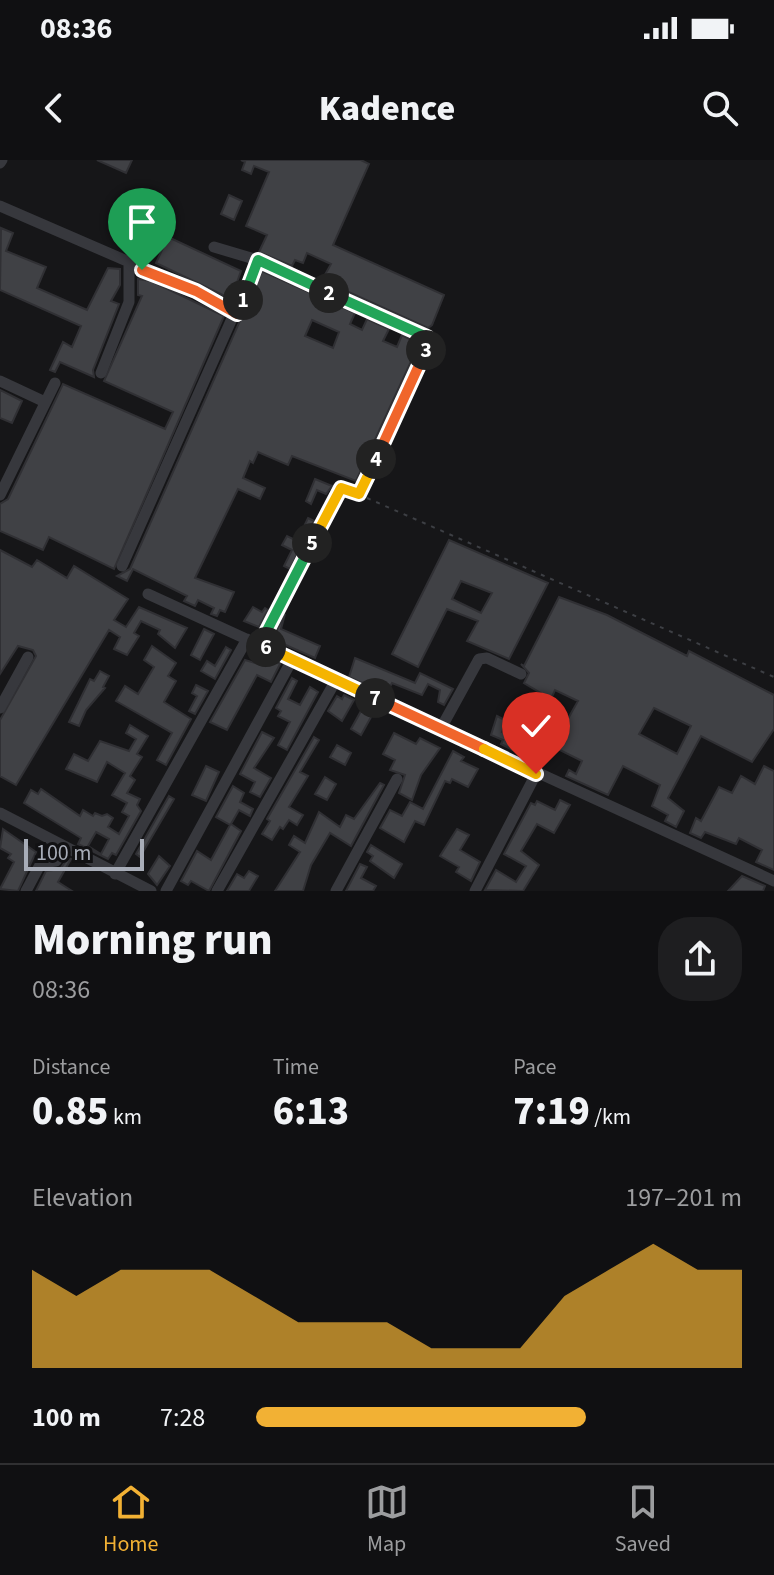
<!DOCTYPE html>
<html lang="en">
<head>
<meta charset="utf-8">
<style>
  :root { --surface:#101012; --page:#1e1e20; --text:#f1f3f6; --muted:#9c9d9f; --line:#303032; --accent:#f2b134 }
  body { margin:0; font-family:"Source Sans 3",sans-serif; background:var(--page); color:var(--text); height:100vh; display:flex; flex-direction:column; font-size:30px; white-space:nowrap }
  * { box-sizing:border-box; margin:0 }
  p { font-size:26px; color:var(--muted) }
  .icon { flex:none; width:44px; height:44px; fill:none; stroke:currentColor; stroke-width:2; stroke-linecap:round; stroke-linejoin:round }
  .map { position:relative; height:731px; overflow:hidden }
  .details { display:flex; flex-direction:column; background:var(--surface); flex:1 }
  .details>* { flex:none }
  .scale { position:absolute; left:24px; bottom:20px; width:120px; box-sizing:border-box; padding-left:8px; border:4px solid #a8adb8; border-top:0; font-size:22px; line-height:28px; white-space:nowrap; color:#a8adb8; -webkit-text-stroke:6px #111113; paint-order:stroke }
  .pin { position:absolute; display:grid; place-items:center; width:68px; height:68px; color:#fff; margin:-82px -34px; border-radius:50% 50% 50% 0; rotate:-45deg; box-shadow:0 0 8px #0007 }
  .pin .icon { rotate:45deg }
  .km { position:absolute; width:40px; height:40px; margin:-20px; border-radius:50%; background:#222; color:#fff; font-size:22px; line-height:40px; text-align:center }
  .round { display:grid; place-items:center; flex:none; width:84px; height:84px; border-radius:32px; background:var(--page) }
  .summary { display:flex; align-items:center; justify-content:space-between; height:136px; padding:0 32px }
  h1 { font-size:44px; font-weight:800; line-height:60px }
  .figures { display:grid; grid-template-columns:repeat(3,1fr); gap:12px; height:136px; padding:8px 32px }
  .figures div { display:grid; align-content:center }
  .figures b { font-size:40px; font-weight:800 }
  .figures small { font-size:22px; font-weight:400 }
  .figures p { font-size:22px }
  .chart { height:224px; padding:16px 32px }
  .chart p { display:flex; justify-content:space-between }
  .chart svg { width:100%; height:144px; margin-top:8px; fill:var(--accent); opacity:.7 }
  ul { padding:0 32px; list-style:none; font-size:26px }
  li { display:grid; grid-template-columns:128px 96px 1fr; align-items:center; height:60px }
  li i { height:20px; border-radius:10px; background:var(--accent) }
  .status { display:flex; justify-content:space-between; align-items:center; height:56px; padding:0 40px; background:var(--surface); direction:ltr }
  .status svg { height:22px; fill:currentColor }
  header { display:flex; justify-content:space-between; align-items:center; height:104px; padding:0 32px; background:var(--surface); font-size:36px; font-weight:800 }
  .tabs { display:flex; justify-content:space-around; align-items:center; height:112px; border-top:2px solid var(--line); background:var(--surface); font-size:22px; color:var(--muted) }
  .tabs a { display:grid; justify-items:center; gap:4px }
  .tabs .current { color:var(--accent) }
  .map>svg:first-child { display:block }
  .building { fill:#404145; stroke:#303034; stroke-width:2; fill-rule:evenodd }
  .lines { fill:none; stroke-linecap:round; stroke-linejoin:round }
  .path { stroke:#3d3f44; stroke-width:2; stroke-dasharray:4 6; stroke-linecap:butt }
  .minor { stroke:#37383d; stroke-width:11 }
  .split-1-casing { stroke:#fff; stroke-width:16 }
  .split-2-casing { stroke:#fff; stroke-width:16 }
  .split-3-casing { stroke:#fff; stroke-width:16 }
  .split-4-casing { stroke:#fff; stroke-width:16 }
  .split-5-casing { stroke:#fff; stroke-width:16 }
  .split-6-casing { stroke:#fff; stroke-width:16 }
  .split-7-casing { stroke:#fff; stroke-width:16 }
  .split-8-casing { stroke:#fff; stroke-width:16 }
  .split-9-casing { stroke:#fff; stroke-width:16 }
  .split-1 { stroke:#f0652b; stroke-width:10 }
  .split-2 { stroke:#22a559; stroke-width:10 }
  .split-3 { stroke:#22a559; stroke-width:10 }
  .split-4 { stroke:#f0652b; stroke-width:10 }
  .split-5 { stroke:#f5b400; stroke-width:10 }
  .split-6 { stroke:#22a559; stroke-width:10 }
  .split-7 { stroke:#f5b400; stroke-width:10 }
  .split-8 { stroke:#f0652b; stroke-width:10 }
  .split-9 { stroke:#f5b400; stroke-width:10 }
</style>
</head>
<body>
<div class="status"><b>08:36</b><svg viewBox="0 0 49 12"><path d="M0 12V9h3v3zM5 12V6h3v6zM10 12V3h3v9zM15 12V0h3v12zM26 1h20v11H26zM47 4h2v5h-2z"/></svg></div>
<header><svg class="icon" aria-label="back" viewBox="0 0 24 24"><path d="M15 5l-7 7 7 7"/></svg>Kadence<svg class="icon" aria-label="search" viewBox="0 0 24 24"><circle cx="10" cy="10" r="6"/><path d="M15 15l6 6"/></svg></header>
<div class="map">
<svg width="774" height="731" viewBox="0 0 774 731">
  <rect width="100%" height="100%" fill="#161618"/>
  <path class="building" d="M97,0H132L126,13Z
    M241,0H361L369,4L333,85L444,135L432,165L428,168L322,120L331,104L307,93L303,103L295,100L292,106L259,92L267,75L246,66L269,12L254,6L251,14L242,10L245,2Z
    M229,35L242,41L234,60L221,54Z
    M1,68L13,73L6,91L46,107L37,128L87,150L108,108L120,109V125L111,141L119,144L93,210L94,217L60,202L55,212L50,210L63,182L72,187L81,166L0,130Z
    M168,77L241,111L231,139L156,103Z
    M262,111L355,153L350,164L362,170L367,159L389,169L383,181L397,187L402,175L419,184L356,321L292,296L288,305L258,292L253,303L250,301L243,318L265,328L260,339L238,329L195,418L234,432L225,452L220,450L217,456L211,454L214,448L198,440L195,446L184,441L187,436L133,409L127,421L117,416L130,409ZM312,160L339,172L333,188L305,176Z
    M138,119L151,121L224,156L114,409L49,377L43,390L0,371V344L8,339L63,224L165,269L173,252L104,221L142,136L138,135Z
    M0,230L22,241L12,263L0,258Z
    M315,319L332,326L326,334L317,330L311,344L306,341Z
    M308,358L314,361L290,409L284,406L292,390L282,385L287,376L297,381Z
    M449,380L548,423L509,499L467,481L478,461L447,449L418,507L392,494ZM461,421L492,433L481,453L452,439Z
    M0,390L32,407L37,400L67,418L74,406L128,439L114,460L126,467L139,447L187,468L175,488L158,474L160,470L141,461L134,473L139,476L127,495L114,489L120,477L109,470L16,625L0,616V560L36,496L33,490L18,486L0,514Z
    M559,437L607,455L687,496L689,491L774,535V569L752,602L701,576L668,638L684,651L676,667L665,661L668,655L652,646L660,625L623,606L608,635L566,616L569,610L576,614L582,601L546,583L536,602L501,584L503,580L491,575L497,556L507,561L502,572L513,577L516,572L532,581L541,564L547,567L544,572L557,578L578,541L555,530L551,539L524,523L529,513L521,504L524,506ZM654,548L691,566L677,594L639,574Z
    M253,447L262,452L265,448L268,450L259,467L244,461Z
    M285,454L281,469L320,486L315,498L272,479Z
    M204,469L214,474L200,500L191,495Z
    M152,486L176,503L168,516L176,521L164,542L191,559L166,605L157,600L172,573L116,541L125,526L138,534L154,507L144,500Z
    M226,487L231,490L215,519L201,511L207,501L215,506Z
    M355,498L415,523L420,513L453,529L444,545L438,542L440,530L428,524L422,535L392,523L386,534L349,517Z
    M269,499L280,504L271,522L257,515L227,570L210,562L245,500L265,506Z
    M100,511L109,516L103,527L105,528L86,550L79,566L69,562L90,519L94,521Z
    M292,518L297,521L288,539L300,545L310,527L318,532L287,590L278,585L290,562L278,556L281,551L276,548Z
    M196,525L208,531L195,554L189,551L197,536L192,533Z
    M344,535L354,540L342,561L328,551L337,536L342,539Z
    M361,551L371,557L361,575L351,569Z
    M130,565L148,576L137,594L142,597L130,616L135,620L127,633L140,639L137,645L141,651L116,695L112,693L108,699L78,684L81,678L24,643L31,630L38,634L41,629L80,656L83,650L93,656L95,653L102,656L107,654L113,658L108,667L119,674L129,656L122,652L127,643L112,635L125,613L107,602L97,622L66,609L74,594L88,601L100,581L129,591L136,579L126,573ZM96,672L109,679L101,694L88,686Z
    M262,572L274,578L254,608L271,618L260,637L250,632L255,622L240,614Z
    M394,573L416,584L420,578L440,588L421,615L412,640L399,633L405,615L390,610L395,600L383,594Z
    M314,577L319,580L300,612L308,616L289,647L303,655L297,665L289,660L283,669L280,667L272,680L262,674L270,661L267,659Z
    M337,585L351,593L345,605L330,597Z
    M453,591L464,597L461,601L478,609L468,627L452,619L450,623L445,621L424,665L415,661L404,682L380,668L390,650L402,656L410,642L423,649Z
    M206,606L219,612L206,641L192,635Z
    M764,606L774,611V710L756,702L762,690L739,678L736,684L705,672L701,678L690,673L696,658L701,661L719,627L732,633L741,616L755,624Z
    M325,617L336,624L327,640L315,634Z
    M380,623L384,625L351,686L330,673L311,705L303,731H275L300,692L289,685L294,676L305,683L319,652L340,667L346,655L354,659Z
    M233,626L244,633L240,642L253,649L250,656L239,650L231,664L241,671L209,731L191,721L188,725L181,721L197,691L211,700L230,665L216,657Z
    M169,636L174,639L140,697L136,694Z
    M560,640L570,645L554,673L537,664L521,691L539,705L523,731L485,730L496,710L516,722L526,706L504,694L531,643L535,645L537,641L555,650Z
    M3,669L36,692L18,731L0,729L14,702L8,698L11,694L0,688Z
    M457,669L469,675L460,690L480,702L471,721L456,712L459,707L440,696Z
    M371,685L402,704L394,718L370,701L373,696L367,692Z
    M159,696L170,706L157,725L148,714Z
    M68,698L71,699L58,722L72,731H36L46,711L60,709Z
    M360,704L367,707L361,718L376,726L373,731H346Z
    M249,711L258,716L249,731H227L237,714L244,718Z
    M742,716L765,726L763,731H728Z"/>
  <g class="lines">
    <path class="path" d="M367,338L774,517"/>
    <path class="minor" d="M0,3L2,0
      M0,46L196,131L237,154
      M214,87L258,100
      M101,213L129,142V105
      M0,221L45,242
      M0,335L55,223
      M122,406L258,100L427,177L428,185L359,334L341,328L260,484
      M148,434L774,721
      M0,548L28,497
      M440,570L479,499L487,498L521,514
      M0,653L151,731
      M115,714L247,479
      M26,731L41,703L56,701L65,688
      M166,731L292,500
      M217,731L336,520
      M336,731L397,619
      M475,731L536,614"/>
  </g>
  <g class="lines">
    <g class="split-1-casing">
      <path id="split-1" d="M142,110L196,131L237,154L243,140"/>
    </g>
    <g class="split-2-casing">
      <path id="split-2" d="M243,140L258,100L329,133"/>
    </g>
    <g class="split-3-casing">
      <path id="split-3" d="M329,133L427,177L426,190"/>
    </g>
    <g class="split-4-casing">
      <path id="split-4" d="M376,299L426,190"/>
    </g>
    <g class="split-5-casing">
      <path id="split-5" d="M312,383L341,328L359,334L376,299"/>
    </g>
    <g class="split-6-casing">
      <path id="split-6" d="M266,487L260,484L312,383"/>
    </g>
    <g class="split-7-casing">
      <path id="split-7" d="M266,487L375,538"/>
    </g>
    <g class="split-8-casing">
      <path id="split-8" d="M375,538L484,589"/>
    </g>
    <g class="split-9-casing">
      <path id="split-9" d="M484,589L536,614"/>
    </g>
    <use href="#split-1" class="split-1"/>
    <use href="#split-2" class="split-2"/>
    <use href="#split-3" class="split-3"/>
    <use href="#split-4" class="split-4"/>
    <use href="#split-5" class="split-5"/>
    <use href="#split-6" class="split-6"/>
    <use href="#split-7" class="split-7"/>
    <use href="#split-8" class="split-8"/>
    <use href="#split-9" class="split-9"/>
  </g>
</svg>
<div class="scale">100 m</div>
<div class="pin" style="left:142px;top:110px;background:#1e9e55"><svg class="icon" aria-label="arrive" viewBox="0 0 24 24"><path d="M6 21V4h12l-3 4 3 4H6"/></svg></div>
<div class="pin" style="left:536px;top:614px;background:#d93025"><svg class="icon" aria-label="check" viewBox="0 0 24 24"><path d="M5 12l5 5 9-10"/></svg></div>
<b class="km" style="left:243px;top:140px">1</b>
<b class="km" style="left:329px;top:133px">2</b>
<b class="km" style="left:426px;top:190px">3</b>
<b class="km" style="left:376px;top:299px">4</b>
<b class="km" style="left:312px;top:383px">5</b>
<b class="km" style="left:266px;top:487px">6</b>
<b class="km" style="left:375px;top:538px">7</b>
</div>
<section class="details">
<div class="summary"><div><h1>Morning run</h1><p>08:36</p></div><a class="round"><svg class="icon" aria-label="share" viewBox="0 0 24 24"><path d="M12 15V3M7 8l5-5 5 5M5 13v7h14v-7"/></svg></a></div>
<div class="figures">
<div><p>Distance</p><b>0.85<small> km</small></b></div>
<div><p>Time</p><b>6:13</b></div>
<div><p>Pace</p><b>7:19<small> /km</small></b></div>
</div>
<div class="chart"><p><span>Elevation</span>197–201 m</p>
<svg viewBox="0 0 160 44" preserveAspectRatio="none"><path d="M0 44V14L10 22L20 14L30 14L40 14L50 22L60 30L70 30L80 30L90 38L100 38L110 38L120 22L130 14L140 6L150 14L160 14V44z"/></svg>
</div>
<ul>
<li><b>100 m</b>7:28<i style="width:68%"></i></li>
</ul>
</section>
<nav class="tabs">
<a class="current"><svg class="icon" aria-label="home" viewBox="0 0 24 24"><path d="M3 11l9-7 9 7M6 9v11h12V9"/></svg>Home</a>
<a><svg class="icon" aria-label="map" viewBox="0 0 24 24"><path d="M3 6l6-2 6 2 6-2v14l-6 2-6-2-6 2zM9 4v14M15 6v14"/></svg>Map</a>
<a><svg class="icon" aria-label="saved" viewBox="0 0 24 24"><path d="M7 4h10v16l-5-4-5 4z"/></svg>Saved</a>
</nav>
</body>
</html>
